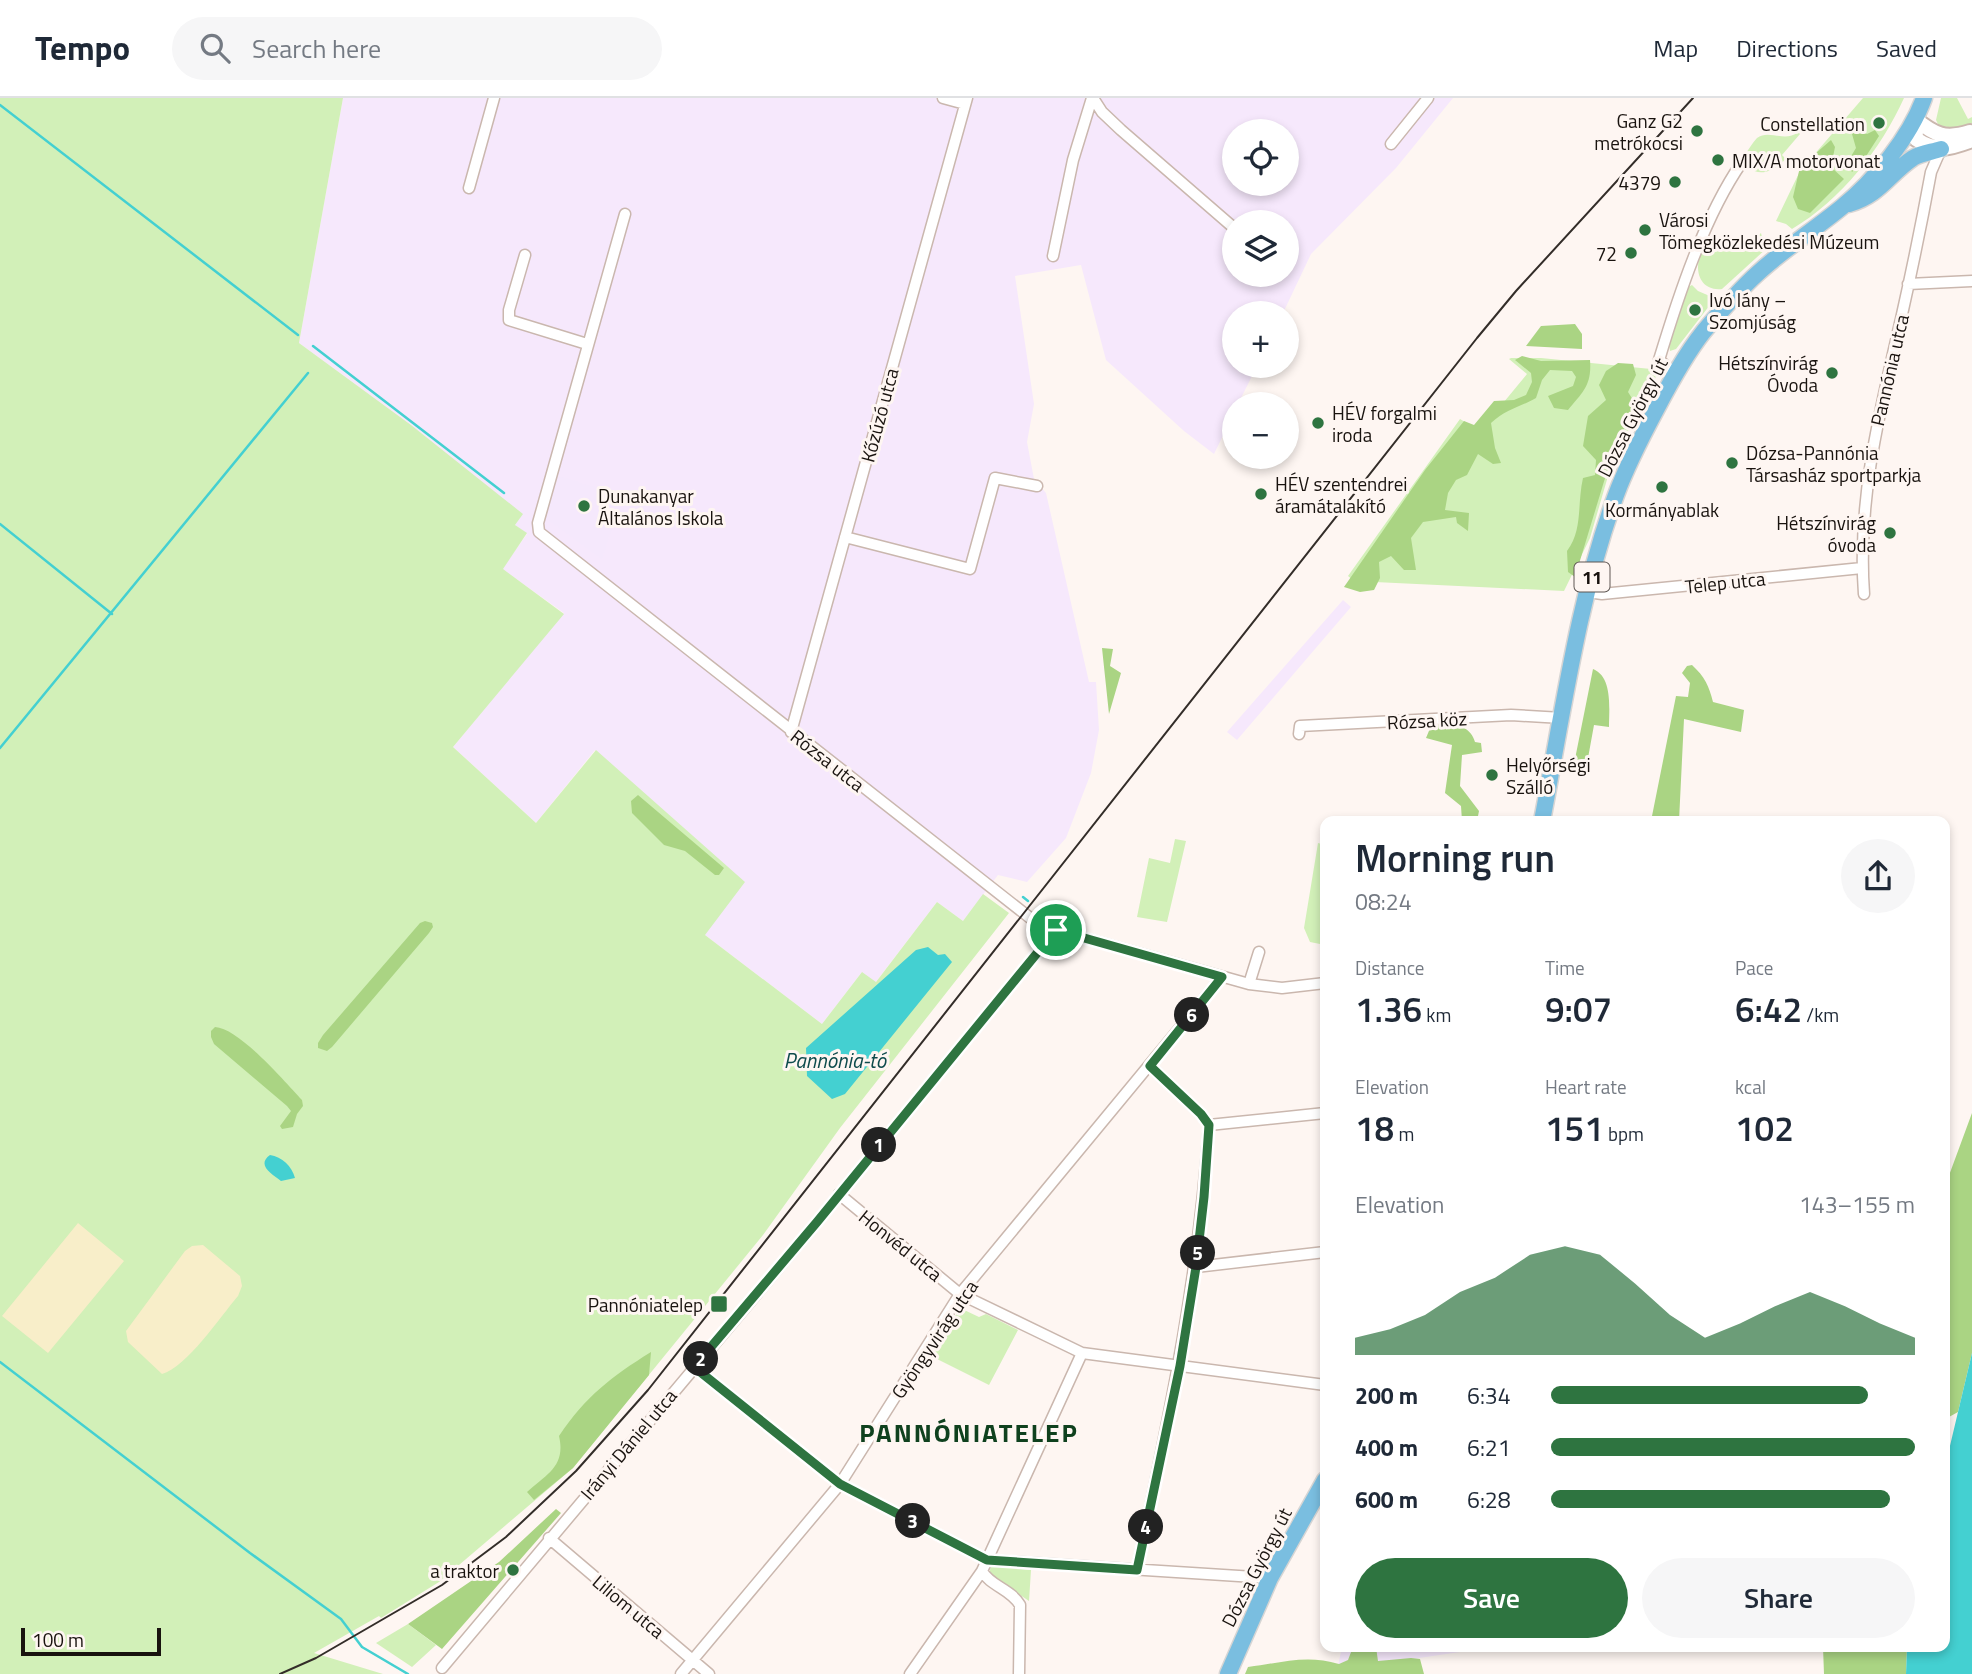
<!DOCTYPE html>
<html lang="en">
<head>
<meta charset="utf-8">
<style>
  :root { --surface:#fff; --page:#f6f6f7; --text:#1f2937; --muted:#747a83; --line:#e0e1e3; --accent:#2e7440 }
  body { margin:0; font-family:"Titillium Web",sans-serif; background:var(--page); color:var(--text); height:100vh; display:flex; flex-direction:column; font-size:26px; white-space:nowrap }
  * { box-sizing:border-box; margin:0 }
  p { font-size:23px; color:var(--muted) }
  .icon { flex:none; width:38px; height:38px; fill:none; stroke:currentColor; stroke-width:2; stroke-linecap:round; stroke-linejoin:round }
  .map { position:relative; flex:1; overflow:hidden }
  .sheet { position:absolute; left:1320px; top:718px; width:630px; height:836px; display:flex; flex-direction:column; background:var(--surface); border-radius:14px; box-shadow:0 4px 10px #0003 }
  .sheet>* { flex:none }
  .buttons { position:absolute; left:1222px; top:21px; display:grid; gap:14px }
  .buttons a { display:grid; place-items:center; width:77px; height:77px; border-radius:50%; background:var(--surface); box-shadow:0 4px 10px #0003; font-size:35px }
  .scale { position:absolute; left:21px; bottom:18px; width:140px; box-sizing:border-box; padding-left:7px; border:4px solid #19130f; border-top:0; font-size:19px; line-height:24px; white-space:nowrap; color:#19130f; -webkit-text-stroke:5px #fef6f2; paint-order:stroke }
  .pin { position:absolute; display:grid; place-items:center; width:60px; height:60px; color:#fff; margin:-30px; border:4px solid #fff; border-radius:50%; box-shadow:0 2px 7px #0007 }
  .km { position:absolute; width:35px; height:35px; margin:-18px; border-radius:50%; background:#222; color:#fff; font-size:19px; line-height:35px; text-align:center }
  .round { display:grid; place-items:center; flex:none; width:74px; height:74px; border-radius:37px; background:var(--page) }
  .summary { display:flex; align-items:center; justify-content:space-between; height:119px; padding:0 35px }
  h1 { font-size:38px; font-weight:600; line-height:52px }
  .metrics { display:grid; grid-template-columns:repeat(3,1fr); gap:10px; height:119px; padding:7px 35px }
  .metrics div { display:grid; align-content:center }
  .metrics b { font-size:35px; font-weight:600 }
  .metrics small { font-size:19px; font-weight:400 }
  .metrics p { font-size:19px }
  .chart { height:196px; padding:14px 35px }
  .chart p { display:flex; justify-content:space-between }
  .chart svg { width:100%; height:126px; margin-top:7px; fill:var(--accent); opacity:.7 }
  .button { display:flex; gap:14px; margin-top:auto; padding:14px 35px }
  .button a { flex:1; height:80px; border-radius:42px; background:var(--accent); color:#fff; font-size:28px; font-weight:600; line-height:80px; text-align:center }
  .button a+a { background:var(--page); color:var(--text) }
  ul { padding:0 35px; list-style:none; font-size:23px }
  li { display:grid; grid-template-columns:112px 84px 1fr; align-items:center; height:52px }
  li i { height:18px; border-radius:9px; background:var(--accent) }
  header { display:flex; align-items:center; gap:42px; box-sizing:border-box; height:98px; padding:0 35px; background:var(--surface); border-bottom:2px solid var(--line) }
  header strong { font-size:33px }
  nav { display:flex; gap:38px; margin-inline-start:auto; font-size:24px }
  .search { width:490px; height:63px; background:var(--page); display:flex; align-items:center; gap:18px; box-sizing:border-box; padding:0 24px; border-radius:38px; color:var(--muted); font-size:26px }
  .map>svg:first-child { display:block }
  .industrial { fill:#f6e8fc; fill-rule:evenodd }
  .education { fill:#f5e8fc }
  .green { fill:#d2f0b8 }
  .forest { fill:#aad483 }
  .sand { fill:#f8eec9 }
  .water { fill:#44d0d1 }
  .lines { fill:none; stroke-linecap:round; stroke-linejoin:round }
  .stream { stroke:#44d0d1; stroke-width:2.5 }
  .street-casing { stroke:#cab7ae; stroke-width:13 }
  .secondary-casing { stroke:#cab7ae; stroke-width:18 }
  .primary-casing { stroke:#d6d5d4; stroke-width:19 }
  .street { stroke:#fff; stroke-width:10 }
  .secondary { stroke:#fff; stroke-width:14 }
  .primary { stroke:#7abee0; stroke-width:16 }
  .tram { stroke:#332d29; stroke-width:2 }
  .route-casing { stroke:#fff; stroke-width:14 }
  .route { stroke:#2e7440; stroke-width:9 }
  .poi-dot { fill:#2e7440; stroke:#fef6f2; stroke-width:2.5 }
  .labels { text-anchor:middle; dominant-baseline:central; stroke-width:6; stroke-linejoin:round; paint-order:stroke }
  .shield { fill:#fef6f2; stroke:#5e5753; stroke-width:2 }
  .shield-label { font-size:18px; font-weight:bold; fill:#19130f }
  .poi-label { font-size:19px; fill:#19130f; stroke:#fef6f2; text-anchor:end }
  .street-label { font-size:19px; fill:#19130f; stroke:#fef6f2 }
  .water-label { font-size:21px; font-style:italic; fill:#0e4b4c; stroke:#fef6f2 }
  .district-label { font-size:26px; font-weight:bold; letter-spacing:2px; fill:#0f411e; stroke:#fef6f2 }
</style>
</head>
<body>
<header>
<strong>Tempo</strong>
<div class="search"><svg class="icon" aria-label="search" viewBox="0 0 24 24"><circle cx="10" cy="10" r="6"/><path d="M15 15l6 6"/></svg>Search here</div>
<nav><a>Map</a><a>Directions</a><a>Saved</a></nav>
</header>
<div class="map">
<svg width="1972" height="1576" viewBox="0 0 1972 1576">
  <rect width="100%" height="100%" fill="#fef6f2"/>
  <path class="industrial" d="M343,0H1453L1396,70L1311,156L1283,215H1234V268H1257L1238,306H1234V315L1214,356L1184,333L1106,262L1081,167L1015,178L1034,306L1027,344L1034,381L1046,395L1089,584H1096L1099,632L1091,675L1066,740L1027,784L998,777L963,823L937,804L875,885L862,874L822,926L705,837L595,652L536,725L453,649L564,515L502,471L527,436L515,427L522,416L411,327L299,245ZM1234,33H1286V86H1234ZM1234,124H1286V177H1234Z
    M1343,502L1351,509L1237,642L1227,634Z
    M1342,1549H1494L1337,1572Z"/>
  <path class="education" d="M558,378L622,397L602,461L546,420Z"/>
  <path class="green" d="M0,0H343L299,245L411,327L523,416L515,427L527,435L503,471L564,516L453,649L536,725L596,652L745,784L705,837L822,926L862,874L876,884L937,804L963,823L983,796L1009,815L840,1030L763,1137L573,1370L439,1484L381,1520L379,1518L314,1555L383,1576H0Z
    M1863,0H1904C1881,51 1841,102 1792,131L1786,126L1776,123L1800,73Z
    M1941,0H1957L1968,21L1972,19V25L1958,30L1939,28L1936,22Z
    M1798,34L1800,36L1782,57L1786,61C1774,72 1762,80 1747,69L1746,55C1749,51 1753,44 1757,40C1769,31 1785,45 1798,34Z
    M1761,135L1764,147L1767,150L1722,191C1695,194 1692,162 1707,146L1751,144Z
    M1692,187L1698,193L1712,199L1713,203L1676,251L1670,253L1669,247L1684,196L1686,190Z
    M1511,260H1541L1651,271L1656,276L1655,283L1613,361L1590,440L1564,493L1354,483L1348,478L1460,321L1480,333L1527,276L1509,261Z
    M1175,741L1186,743L1167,824L1137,819L1149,760L1170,765Z
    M1318,745L1325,747V847L1310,844L1304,830Z
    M960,1210L979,1219L986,1216L1018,1232L989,1287L931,1258Z
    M991,1468L1031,1472L1029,1503L989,1476Z
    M408,1526L436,1547L412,1569L376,1545Z"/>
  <path class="forest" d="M1857,31L1867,36L1875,32L1879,38L1863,63L1852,74L1847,65L1856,50L1852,36Z
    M1831,42L1835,49L1831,69L1844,81L1810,115L1798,111L1793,99L1800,69Z
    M1575,226L1582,236V251L1526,248L1541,228Z
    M1522,258L1541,263L1590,262C1592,287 1583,294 1568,312L1554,310L1548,298L1573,288L1576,279L1572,273L1550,272L1542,282L1536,300C1518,310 1506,311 1491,325L1495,350L1501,365L1493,366L1478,356L1467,377L1456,382L1448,395L1445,412L1469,415L1468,433L1457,425L1456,419L1423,424L1411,440L1416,472H1404L1391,458L1379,464L1380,480L1374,492L1360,494L1344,489L1425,372L1464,323L1474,327L1494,303L1514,302L1526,297L1532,284L1531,275L1515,262Z
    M1618,265L1633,266L1636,277L1628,294L1635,305L1609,367L1575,479L1568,474L1567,453C1583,432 1577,406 1583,380L1595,377L1596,362L1583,348L1588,318L1606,302L1599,287L1606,273Z
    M1102,550L1113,551L1110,568L1121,575L1109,616Z
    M1692,567C1705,579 1709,588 1713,604L1744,612L1741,634L1684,621L1679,723H1651L1676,598L1688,599L1690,585L1682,575L1687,568Z
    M1593,571C1613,579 1609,611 1609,629L1594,627L1588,660L1574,666Z
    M1448,624C1460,628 1471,630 1475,644L1481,645L1482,654L1462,657L1460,688L1479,713L1477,723H1462L1461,708L1445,695L1452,647L1426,640L1431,628Z
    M638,697L724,770L719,777H715L685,753L664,747L632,715L631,703Z
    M425,823L432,825L433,829L429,835L332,949L327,953L318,950V945L323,937L420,825Z
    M215,929C239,930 285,984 302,1002L303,1008L297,1016L293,1029L282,1031L280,1028L291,1013L287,1008L214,946L211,939V933Z
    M1972,1015V1255L1958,1314L1949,1319L1944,1310V1091Z
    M651,1254L649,1277L573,1370L534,1402L527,1394C547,1376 566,1368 559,1338C586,1298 611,1279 651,1254Z
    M556,1411L561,1415L442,1551L408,1526L499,1464Z
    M1353,1549H1376L1378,1563L1411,1560L1420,1561L1424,1576H1245L1248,1569C1281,1565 1306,1556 1339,1566L1348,1562Z
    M1823,1549H1907L1906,1576H1824Z"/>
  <path class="sand" d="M78,1125L124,1163L48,1255L2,1218Z
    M203,1147L240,1178L242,1188L238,1198C220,1219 187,1269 162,1276L128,1244L126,1233L185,1153L192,1148Z"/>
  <path class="water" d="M928,849L938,857L945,856L952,864L845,996L832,1001L807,978L806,950L916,852Z
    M270,1057C282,1059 292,1068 295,1080L281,1083C272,1076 256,1067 270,1057Z
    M1972,1255V1576H1906L1907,1549H1944V1373Z"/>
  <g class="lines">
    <path class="stream" d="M0,7L298,237
      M313,248L504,395
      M0,426L112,516
      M0,650L308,275
      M1023,799L1028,803
      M1045,817L1051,820
      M0,1264L250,1455L341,1521L362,1549L408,1576"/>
    <g class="street-casing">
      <path id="street" d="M943,0L965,6
        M1093,0L1102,14L1121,32L1234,130
        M1391,46L1428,0
        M469,90L494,0
        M625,116L538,425L539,434L1034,823L1049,830L1249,886L1282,890L1325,885
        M525,157L509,212V222L587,246
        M1053,158L1073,62L1092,0
        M1908,186L1972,183
        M1675,275L1659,262C1678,199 1704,119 1742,64
        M845,439L970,471L995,380L1037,388
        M1588,494L1602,496L1862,470
        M1864,496C1857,402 1880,312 1901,221C1912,172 1922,123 1931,74L1941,51
        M791,634L967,0
        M1299,636L1300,628L1511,617L1562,620
        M1249,886L1259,854
        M1150,968L1201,1016L1209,1027L1325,1015
        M839,1096L960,1196L1082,1255L1325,1287
        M1196,1169L1325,1154
        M694,1269L840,1386L987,1462L1270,1480
        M549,1440L709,1576
        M1137,1472C1168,1323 1199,1181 1209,1027
        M982,1473C990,1488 1011,1491 1020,1507L1019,1576
        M442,1570L817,1124L1056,832
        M681,1576L840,1386L960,1196L1222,879
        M910,1576L982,1473L1082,1255"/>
    </g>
    <g class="secondary-casing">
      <path id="secondary" d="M1915,21L1916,41C1936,55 1951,50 1972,42
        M1915,21C1935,37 1945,42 1970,34"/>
    </g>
    <g class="primary-casing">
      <path id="primary" d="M1849,106C1880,97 1889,76 1913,60C1921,55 1932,54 1941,51
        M1542,723C1563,614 1578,501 1616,397C1627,367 1642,338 1657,310C1671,283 1685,257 1704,233C1721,213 1738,193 1758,175C1784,151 1814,132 1842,109C1874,83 1910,39 1924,0
        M1228,1576L1270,1480L1325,1382"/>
    </g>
    <use href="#street" class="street"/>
    <use href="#secondary" class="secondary"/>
    <use href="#primary" class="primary"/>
    <path class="tram" d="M280,1576L316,1560L442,1487L506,1439L576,1373L648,1292L1477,240L1516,193L1693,0"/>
  </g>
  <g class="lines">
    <g class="route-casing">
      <path id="route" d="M1056,832L1222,879L1150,968L1201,1016L1209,1027L1204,1099L1196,1169L1180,1268L1137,1472L987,1462L840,1386L694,1269L817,1124Z"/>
    </g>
    <use href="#route" class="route"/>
  </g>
  <g class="poi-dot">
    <circle cx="1879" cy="25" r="7"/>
    <circle cx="1697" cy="33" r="7"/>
    <circle cx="1718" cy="62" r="7"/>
    <circle cx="1675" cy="84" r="7"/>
    <circle cx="1645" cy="132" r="7"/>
    <circle cx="1631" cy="155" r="7"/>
    <circle cx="1695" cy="212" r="7"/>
    <circle cx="1832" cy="275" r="7"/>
    <circle cx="1318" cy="325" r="7"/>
    <circle cx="1732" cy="365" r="7"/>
    <circle cx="1662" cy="389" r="7"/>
    <circle cx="1261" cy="396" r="7"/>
    <circle cx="584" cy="408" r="7"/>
    <circle cx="1890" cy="435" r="7"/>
    <circle cx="1492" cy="677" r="7"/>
    <rect x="710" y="1197" width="18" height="18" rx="3.5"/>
    <circle cx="513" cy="1472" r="7"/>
  </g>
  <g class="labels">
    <rect class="shield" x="1574.5" y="464.5" width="35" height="29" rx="5"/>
    <g class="shield-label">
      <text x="1592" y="479">11</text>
    </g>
    <g class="poi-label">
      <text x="1683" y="22">Ganz G2<tspan x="1683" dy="22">metrókocsi</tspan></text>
      <text x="1865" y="25">Constellation</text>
      <text x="1732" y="62" text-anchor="start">MIX/A motorvonat</text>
      <text x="1661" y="84">4379</text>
      <text x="1659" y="121" text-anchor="start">Városi<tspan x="1659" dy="22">Tömegközlekedési Múzeum</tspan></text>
      <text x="1617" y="155">72</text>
      <text x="1709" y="201" text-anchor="start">Ivó lány –<tspan x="1709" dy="22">Szomjúság</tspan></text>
      <text x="1818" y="264">Hétszínvirág<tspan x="1818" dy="22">Óvoda</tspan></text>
      <text x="1332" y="314" text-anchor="start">HÉV forgalmi<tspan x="1332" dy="22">iroda</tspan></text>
      <text x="1746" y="354" text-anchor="start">Dózsa-Pannónia<tspan x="1746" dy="22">Társasház sportparkja</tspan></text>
      <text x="1275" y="385" text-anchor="start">HÉV szentendrei<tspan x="1275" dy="22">áramátalakító</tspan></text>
      <text x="598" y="397" text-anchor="start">Dunakanyar<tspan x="598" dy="22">Általános Iskola</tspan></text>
      <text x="1662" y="411" text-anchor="middle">Kormányablak</text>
      <text x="1876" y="424">Hétszínvirág<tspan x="1876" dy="22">óvoda</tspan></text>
      <text x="1506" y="666" text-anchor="start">Helyőrségi<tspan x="1506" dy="22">Szálló</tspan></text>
      <text x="703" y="1206">Pannóniatelep</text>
      <text x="499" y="1472">a traktor</text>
    </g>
    <g class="street-label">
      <text transform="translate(1889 272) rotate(-77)">Pannónia utca</text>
      <text transform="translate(879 317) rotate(-75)">Kőzúzó utca</text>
      <text transform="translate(1632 319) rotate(-63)">Dózsa György út</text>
      <text transform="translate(1725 484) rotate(-6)">Telep utca</text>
      <text transform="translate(1427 622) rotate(-3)">Rózsa köz</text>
      <text transform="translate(828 662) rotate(38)">Rózsa utca</text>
      <text transform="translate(901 1147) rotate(39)">Honvéd utca</text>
      <text transform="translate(934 1241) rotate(-56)">Gyöngyvirág utca</text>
      <text transform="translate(628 1346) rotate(-50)">Irányi Dániel utca</text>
      <text transform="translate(1256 1469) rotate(-63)">Dózsa György út</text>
      <text transform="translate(629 1508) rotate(40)">Liliom utca</text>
    </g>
    <g class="water-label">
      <text x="835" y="962">Pannónia-tó</text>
    </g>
    <g class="district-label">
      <text x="969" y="1334">PANNÓNIATELEP</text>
    </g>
  </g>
</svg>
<div class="buttons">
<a><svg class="icon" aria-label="locate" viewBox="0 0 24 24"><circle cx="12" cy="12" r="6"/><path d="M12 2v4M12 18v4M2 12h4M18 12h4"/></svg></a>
<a><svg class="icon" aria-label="layers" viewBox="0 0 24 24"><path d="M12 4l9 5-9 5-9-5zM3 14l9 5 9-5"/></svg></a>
<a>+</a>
<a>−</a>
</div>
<div class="scale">100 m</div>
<div class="pin" style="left:1056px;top:832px;background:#1e9e55"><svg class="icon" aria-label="arrive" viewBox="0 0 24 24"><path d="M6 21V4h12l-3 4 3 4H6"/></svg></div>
<b class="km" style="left:879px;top:1047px">1</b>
<b class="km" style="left:701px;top:1261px">2</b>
<b class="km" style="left:913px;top:1423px">3</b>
<b class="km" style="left:1146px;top:1429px">4</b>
<b class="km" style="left:1198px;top:1155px">5</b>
<b class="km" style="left:1192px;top:917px">6</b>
<section class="sheet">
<div class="summary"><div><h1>Morning run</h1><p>08:24</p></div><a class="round"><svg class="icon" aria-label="share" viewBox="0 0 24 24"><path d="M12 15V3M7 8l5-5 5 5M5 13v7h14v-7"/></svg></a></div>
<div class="metrics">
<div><p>Distance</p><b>1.36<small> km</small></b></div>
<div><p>Time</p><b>9:07</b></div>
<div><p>Pace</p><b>6:42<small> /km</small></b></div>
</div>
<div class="metrics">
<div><p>Elevation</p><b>18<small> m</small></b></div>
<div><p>Heart rate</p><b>151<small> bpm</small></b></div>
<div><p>kcal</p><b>102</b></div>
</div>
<div class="chart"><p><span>Elevation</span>143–155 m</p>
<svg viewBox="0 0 160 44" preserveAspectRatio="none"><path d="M0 44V38L10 35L20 30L30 22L40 17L50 9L60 6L70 9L80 19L90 30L100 38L110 33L120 27L130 22L140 27L150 33L160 38V44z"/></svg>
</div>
<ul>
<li><b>200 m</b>6:34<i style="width:87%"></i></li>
<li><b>400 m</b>6:21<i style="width:100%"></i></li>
<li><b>600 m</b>6:28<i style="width:93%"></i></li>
</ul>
<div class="button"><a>Save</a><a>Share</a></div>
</section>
</div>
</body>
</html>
